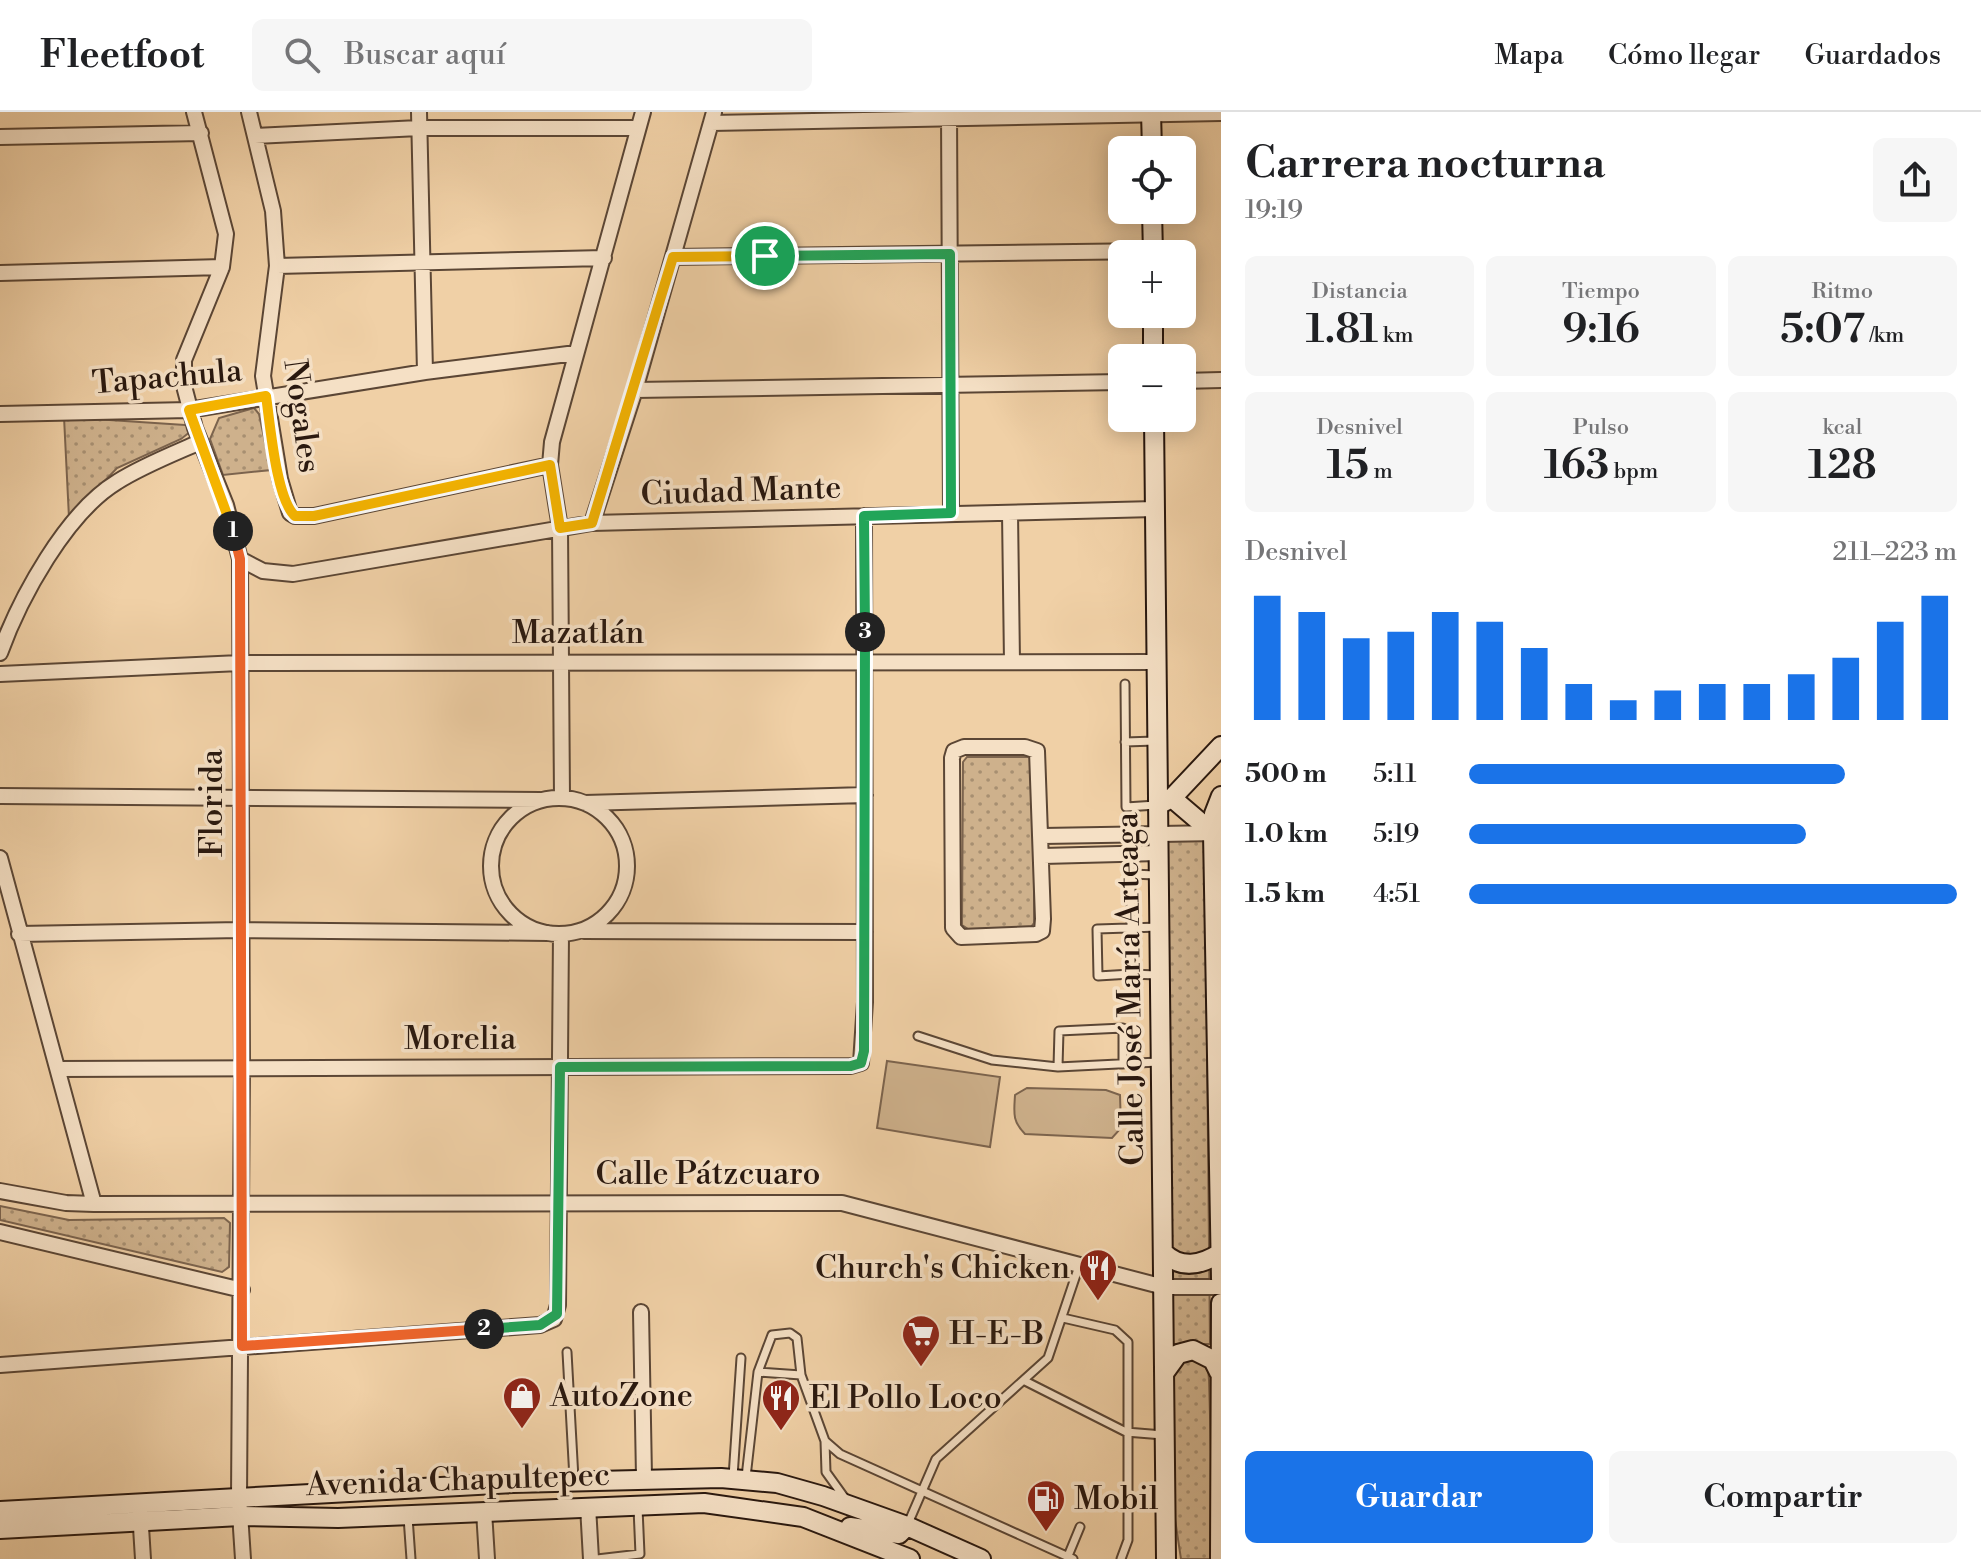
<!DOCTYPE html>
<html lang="es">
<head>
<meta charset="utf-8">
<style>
  :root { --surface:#fff; --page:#f6f6f6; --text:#202124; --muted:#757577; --line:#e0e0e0; --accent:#1a73e8 }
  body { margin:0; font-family:"Libre Bodoni",serif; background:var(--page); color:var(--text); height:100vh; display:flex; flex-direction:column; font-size:30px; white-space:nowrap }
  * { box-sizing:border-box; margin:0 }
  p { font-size:26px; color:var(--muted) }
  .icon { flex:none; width:44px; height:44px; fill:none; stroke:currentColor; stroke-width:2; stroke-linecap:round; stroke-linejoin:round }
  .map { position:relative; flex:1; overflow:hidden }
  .drawer { display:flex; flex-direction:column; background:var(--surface); width:760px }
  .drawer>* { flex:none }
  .buttons { position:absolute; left:1108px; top:24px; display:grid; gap:16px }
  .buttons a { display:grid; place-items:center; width:88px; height:88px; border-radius:12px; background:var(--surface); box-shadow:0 4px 20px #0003; font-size:40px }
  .pin { position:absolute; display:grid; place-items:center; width:68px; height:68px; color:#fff; margin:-34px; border:4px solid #fff; border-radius:50%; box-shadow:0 2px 8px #0007 }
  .km { position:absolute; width:40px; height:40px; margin:-20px; border-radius:50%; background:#222; color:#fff; font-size:22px; line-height:40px; text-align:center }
  .round { display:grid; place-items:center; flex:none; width:84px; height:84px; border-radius:12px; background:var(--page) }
  .head { display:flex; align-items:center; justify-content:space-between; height:136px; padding:0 24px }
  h1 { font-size:44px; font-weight:600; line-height:60px }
  .figures { display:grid; grid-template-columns:repeat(3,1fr); gap:12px; height:136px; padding:8px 24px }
  .figures div { display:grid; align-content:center; border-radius:12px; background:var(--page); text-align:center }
  .figures b { font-size:40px; font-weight:600 }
  .figures small { font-size:22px; font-weight:400 }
  .figures p { font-size:22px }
  .chart { height:224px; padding:16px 24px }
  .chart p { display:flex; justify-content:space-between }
  .chart svg { width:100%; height:144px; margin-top:8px; stroke:var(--accent); stroke-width:6 }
  .button { display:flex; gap:16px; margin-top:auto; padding:16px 24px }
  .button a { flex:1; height:92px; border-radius:12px; background:var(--accent); color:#fff; font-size:32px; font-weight:600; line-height:92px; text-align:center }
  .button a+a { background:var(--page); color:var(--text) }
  ul { padding:0 24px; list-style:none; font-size:26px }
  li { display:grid; grid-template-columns:128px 96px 1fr; align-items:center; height:60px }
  li i { height:20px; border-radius:10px; background:var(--accent) }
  header { display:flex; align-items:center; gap:48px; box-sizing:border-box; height:112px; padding:0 40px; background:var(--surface); border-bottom:2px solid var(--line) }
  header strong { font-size:38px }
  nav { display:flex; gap:44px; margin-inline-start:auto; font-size:28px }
  .search { width:560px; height:72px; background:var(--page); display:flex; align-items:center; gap:20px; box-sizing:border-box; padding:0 28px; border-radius:12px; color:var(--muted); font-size:30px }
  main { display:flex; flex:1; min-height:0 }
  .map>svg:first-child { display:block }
  .green { fill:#ceb18c; stroke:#7c644e; stroke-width:2 }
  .park { fill:url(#park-dots); stroke:#7c644e; stroke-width:2 }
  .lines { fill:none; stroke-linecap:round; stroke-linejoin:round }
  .lane-casing { stroke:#5b4635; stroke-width:11 }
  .street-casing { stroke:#5b4635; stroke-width:18 }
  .secondary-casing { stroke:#29180f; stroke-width:22 }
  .lane { stroke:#f5e0c5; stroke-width:7 }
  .street { stroke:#f5e0c5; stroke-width:14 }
  .secondary { stroke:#f5e0c5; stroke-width:18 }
  .split-1-casing { stroke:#fff; stroke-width:16 }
  .split-2-casing { stroke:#fff; stroke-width:16 }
  .split-3-casing { stroke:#fff; stroke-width:16 }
  .split-4-casing { stroke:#fff; stroke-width:16 }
  .split-1 { stroke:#f5b400; stroke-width:10 }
  .split-2 { stroke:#f0652b; stroke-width:10 }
  .split-3 { stroke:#22a559; stroke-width:10 }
  .split-4 { stroke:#22a559; stroke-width:10 }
  .labels { text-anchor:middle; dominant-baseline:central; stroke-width:7; stroke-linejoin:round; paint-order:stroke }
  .street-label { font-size:32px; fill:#29180f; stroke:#f5e0c5 }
  .poi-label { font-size:32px; fill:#29180f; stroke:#f5e0c5; text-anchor:start }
</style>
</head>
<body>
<header>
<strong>Fleetfoot</strong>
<div class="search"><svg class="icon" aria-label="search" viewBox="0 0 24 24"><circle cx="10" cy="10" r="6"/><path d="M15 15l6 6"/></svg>Buscar aquí</div>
<nav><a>Mapa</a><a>Cómo llegar</a><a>Guardados</a></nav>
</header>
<main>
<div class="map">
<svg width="1221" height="1447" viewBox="0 0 1221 1447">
  <defs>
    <pattern id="park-dots" width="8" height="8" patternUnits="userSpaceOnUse" patternTransform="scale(2)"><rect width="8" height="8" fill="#ceb18c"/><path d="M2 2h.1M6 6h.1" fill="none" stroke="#a78f71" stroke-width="1.8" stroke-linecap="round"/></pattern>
  </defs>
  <rect width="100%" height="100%" fill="#f0d0a6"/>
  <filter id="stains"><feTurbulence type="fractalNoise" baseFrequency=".0025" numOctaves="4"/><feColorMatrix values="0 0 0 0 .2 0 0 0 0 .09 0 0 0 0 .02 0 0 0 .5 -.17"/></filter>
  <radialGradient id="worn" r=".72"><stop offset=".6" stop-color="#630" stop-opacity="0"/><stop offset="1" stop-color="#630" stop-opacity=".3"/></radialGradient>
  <path class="green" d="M887,949L1000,965L990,1035L877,1016Z
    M1027,976L1106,978L1120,983L1121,1016L1112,1026L1025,1022C1012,1009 1014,1001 1015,983Z"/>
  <path class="park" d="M254,296L259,302L271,358L223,363L210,327L219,306Z
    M64,305L185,313L195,316L181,327L117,356L69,406Z
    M967,645H1029L1034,651V811L1030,816L968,817L962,813L963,650Z
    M1163,728L1205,729L1210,1232H1170Z
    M0,1094L69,1108L224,1106L230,1111L229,1155L222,1160L0,1108Z
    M1189,1246L1201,1247L1208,1256L1209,1268L1214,1447H1181L1173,1394L1171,1269L1176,1253Z"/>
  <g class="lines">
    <g class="lane-casing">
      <path id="lane" d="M1125,572L1126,695L1156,693
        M1125,630L1155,629
        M1156,763L1131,762V862L1157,863
        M1131,862L1098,864L1097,817L1159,815
        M918,924L992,948L1058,955
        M1123,952V916L1059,919L1058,955L1158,950
        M1063,1206L1115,1218L1128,1230V1428L1121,1447
        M567,1240L574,1367
        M758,1260L801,1263
        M1025,1269L1126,1320L1163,1323
        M825,1329L840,1342L1073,1447
        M733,1365L741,1246
        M746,1365L758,1260L772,1223L790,1221L797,1226L801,1263L825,1329L826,1360L844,1385
        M408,1405L411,1447
        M907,1414L936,1347L1048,1246L1079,1154
        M1068,1444L1080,1415
        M597,1447L640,1442L638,1396"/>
    </g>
    <g class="street-casing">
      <path id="street" d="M194,0L226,122L222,155L184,248V274L195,316L226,393L240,447L242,956L239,1386L243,1447
        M249,0L273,99L277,154L263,264L280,367L290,401L295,404H314L550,353
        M419,0L425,260
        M949,0L951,401
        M711,11L1221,1
        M255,24L419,16H638
        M0,25L201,21
        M673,145L1153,139
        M277,154L604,146
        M0,161L222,155
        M1182,269L1221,268
        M635,278L1122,270
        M0,302L189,298L425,260L576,241
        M1010,401L1012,550
        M592,411L635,278L714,0
        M240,447L263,459L293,462L592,411L1155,397
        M0,541C20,486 66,401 117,370C142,354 173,342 200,330
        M0,562L240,551L1156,550
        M964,635H1025L1037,639L1043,807L1042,819L1036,822L961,825L953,816L952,646L954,639Z
        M0,684L540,688
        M562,686L560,416L550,353L552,330L643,0
        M491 754a68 68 0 1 1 136 0a68 68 0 1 1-136 0Z
        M585,691L865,683
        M1043,724L1218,721
        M1043,744L1158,741
        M0,746L94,1092
        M584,819L865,820
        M19,822L240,818L548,821
        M58,957L851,954L861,951L865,890L864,404
        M0,1079L66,1091L94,1092L842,1091L1164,1175H1221
        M0,1120L242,1178
        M641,1200L644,1365
        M0,1253L540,1213L554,1207L558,1193L561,822
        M588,1394L591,1447
        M140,1399L143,1447
        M484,1399L487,1447"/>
    </g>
    <g class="secondary-casing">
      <path id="secondary" d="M1151,0L1152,38
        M1152,98L1153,142
        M1153,202V246
        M1154,306L1166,1447
        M1221,684L1214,702L1213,721L1221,1167
        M1172,686L1213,721
        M1158,693L1172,686L1221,634
        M1163,1140C1181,1158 1201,1153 1220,1141
        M1165,1260L1178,1242L1193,1238L1213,1248L1219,1260
        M0,1399L513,1371L721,1366L777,1371L823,1384L907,1414L981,1447
        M850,1415L899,1422L907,1414
        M0,1417L240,1404L338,1406L704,1391L803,1405L910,1447
        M1220,1447L1221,1191"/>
    </g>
    <use href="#lane" class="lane"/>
    <use href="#street" class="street"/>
    <use href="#secondary" class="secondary"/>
  </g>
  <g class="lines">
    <g class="split-1-casing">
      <path id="split-1" d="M233,419L189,298L266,284C270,310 276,387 295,404H314L550,353L560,416L592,411L673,145L765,144"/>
    </g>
    <g class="split-2-casing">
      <path id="split-2" d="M233,419L240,447L242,1234L484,1217"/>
    </g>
    <g class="split-3-casing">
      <path id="split-3" d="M484,1217L540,1213L557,1202L560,955L851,954L861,951L864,939L865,520"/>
    </g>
    <g class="split-4-casing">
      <path id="split-4" d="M765,144L950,142L951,401L864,404L865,520"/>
    </g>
    <use href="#split-1" class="split-1"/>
    <use href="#split-2" class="split-2"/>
    <use href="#split-3" class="split-3"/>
    <use href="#split-4" class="split-4"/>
  </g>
  <defs>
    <g id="restaurant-pin" transform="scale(2)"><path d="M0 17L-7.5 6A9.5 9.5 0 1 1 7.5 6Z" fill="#8f2418" stroke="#f5e0c5"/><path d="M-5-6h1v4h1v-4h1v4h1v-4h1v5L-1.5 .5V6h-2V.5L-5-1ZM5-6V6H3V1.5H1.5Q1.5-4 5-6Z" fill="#fff"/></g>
    <g id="supermarket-pin" transform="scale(2)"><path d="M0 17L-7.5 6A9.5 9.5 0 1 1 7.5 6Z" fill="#8f2418" stroke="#f5e0c5"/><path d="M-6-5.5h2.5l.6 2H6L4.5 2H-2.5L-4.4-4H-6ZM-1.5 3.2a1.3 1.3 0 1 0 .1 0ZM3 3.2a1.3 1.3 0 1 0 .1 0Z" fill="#fff"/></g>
    <g id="shop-pin" transform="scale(2)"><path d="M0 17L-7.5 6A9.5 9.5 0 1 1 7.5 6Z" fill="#8f2418" stroke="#f5e0c5"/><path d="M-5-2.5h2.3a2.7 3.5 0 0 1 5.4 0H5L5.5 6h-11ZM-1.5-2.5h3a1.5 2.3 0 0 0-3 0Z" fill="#fff"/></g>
    <g id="fuel-pin" transform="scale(2)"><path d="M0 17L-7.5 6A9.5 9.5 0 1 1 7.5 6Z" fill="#8f2418" stroke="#f5e0c5"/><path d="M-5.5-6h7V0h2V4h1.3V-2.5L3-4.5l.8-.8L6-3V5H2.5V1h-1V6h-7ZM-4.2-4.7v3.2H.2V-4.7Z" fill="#fff"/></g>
  </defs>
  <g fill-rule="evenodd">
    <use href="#restaurant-pin" x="1098" y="1156"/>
    <use href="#supermarket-pin" x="921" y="1222"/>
    <use href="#shop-pin" x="522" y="1284"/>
    <use href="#restaurant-pin" x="781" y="1286"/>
    <use href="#fuel-pin" x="1046" y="1387"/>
  </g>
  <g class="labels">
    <g class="street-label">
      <text transform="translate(167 265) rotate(-5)">Tapachula</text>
      <text transform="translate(302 304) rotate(82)">Nogales</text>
      <text transform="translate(741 379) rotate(-2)">Ciudad Mante</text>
      <text x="578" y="521">Mazatlán</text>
      <text transform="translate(212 691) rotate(-90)">Florida</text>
      <text transform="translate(1130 877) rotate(-91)">Calle José María Arteaga</text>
      <text x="460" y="927">Morelia</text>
      <text x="708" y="1062">Calle Pátzcuaro</text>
      <text transform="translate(458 1368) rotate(-2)">Avenida Chapultepec</text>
    </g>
    <g class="poi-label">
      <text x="1070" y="1156" text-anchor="end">Church's Chicken</text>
      <text x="949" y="1222">H-E-B</text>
      <text x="550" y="1284">AutoZone</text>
      <text x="809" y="1286">El Pollo Loco</text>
      <text x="1074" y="1387">Mobil</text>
    </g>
  </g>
  <rect width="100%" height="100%" filter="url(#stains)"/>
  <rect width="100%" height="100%" fill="url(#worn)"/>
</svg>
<div class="buttons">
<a><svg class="icon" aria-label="locate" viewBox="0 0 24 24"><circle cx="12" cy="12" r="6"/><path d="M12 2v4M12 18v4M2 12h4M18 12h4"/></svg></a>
<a>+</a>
<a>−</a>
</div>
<div class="pin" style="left:765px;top:144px;background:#1e9e55"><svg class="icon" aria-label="arrive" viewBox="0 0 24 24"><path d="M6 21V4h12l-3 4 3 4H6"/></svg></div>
<b class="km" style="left:233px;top:419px">1</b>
<b class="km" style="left:484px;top:1217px">2</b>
<b class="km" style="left:865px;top:520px">3</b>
</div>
<section class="drawer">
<div class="head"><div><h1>Carrera nocturna</h1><p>19:19</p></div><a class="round"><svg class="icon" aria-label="share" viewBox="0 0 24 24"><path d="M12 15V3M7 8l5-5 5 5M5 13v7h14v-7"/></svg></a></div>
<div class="figures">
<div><p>Distancia</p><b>1.81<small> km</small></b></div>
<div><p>Tiempo</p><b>9:16</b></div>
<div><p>Ritmo</p><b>5:07<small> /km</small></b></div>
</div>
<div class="figures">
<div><p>Desnivel</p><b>15<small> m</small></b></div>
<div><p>Pulso</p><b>163<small> bpm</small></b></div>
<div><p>kcal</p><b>128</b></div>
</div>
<div class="chart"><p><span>Desnivel</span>211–223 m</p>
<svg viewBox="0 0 160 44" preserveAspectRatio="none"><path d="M5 44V6M15 44V11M25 44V19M35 44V17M45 44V11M55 44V14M65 44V22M75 44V33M85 44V38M95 44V35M105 44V33M115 44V33M125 44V30M135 44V25M145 44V14M155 44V6"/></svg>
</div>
<ul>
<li><b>500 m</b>5:11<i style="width:77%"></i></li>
<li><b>1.0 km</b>5:19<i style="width:69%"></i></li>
<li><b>1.5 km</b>4:51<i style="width:100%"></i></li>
</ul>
<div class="button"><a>Guardar</a><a>Compartir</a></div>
</section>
</main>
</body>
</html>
